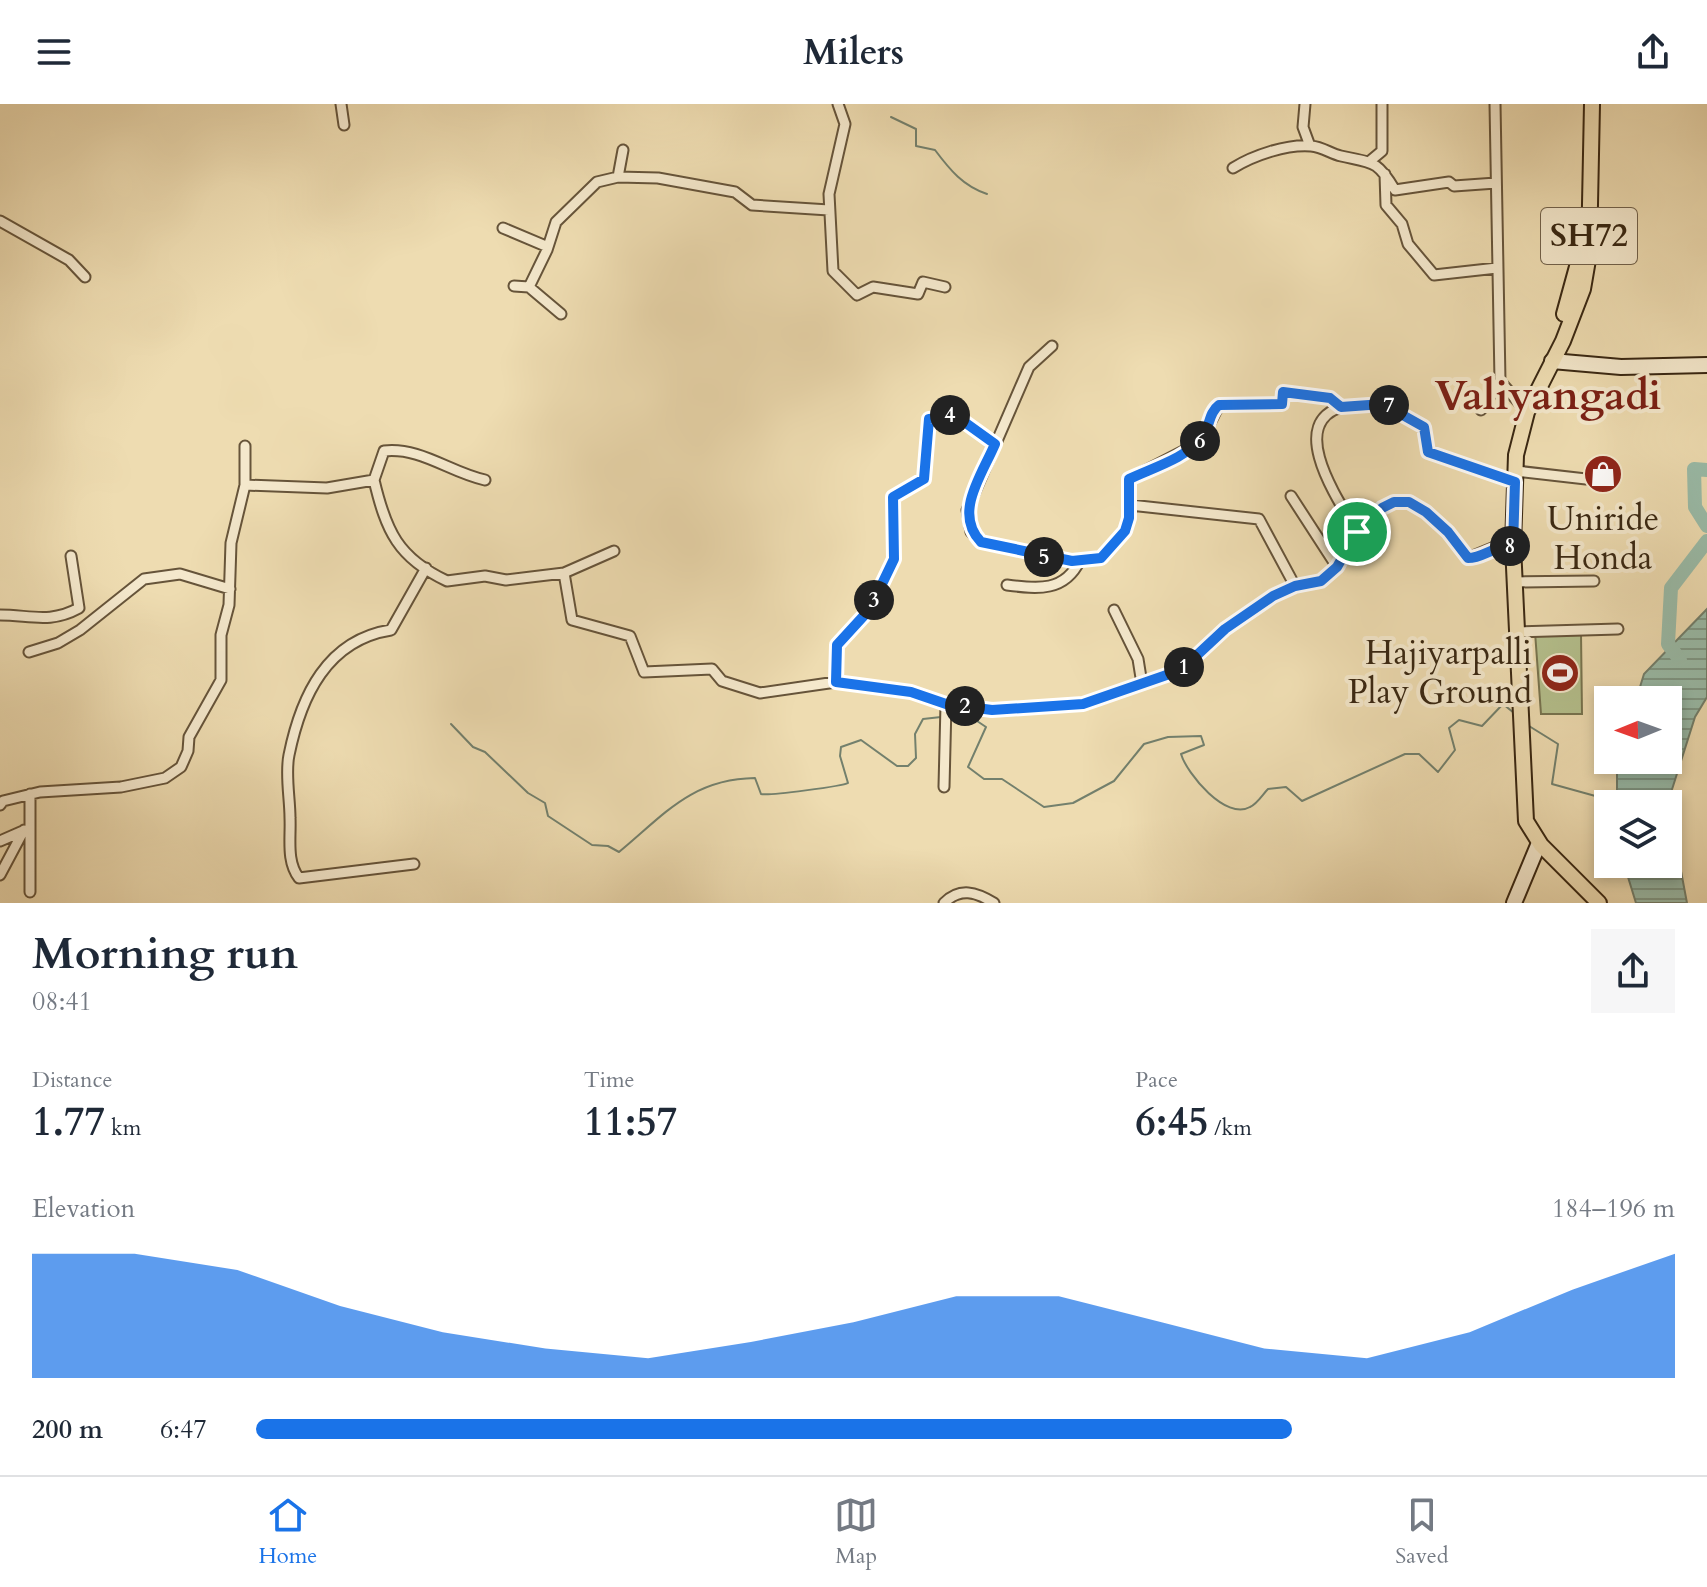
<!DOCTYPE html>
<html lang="en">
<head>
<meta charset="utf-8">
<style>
  :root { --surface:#fff; --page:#f6f6f7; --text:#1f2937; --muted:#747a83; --line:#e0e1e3; --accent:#1a73e8 }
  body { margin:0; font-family:Cardo,serif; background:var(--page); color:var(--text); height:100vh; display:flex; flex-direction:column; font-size:30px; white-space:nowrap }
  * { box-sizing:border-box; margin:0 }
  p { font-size:26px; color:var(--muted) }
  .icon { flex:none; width:44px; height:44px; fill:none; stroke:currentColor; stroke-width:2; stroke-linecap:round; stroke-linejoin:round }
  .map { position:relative; height:799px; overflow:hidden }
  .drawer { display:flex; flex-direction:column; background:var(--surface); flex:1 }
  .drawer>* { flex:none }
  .needle { width:52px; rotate:269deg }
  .fabs { position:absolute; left:1594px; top:582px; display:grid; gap:16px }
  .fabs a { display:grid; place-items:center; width:88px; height:88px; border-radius:0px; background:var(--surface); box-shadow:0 4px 12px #0003; font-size:40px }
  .pin { position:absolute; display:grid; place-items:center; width:68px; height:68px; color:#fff; margin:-34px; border:4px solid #fff; border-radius:50%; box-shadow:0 2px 8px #0007 }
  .km { position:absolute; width:40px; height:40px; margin:-20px; border-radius:50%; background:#222; color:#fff; font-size:22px; line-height:40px; text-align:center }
  .round { display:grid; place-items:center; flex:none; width:84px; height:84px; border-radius:0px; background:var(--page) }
  .overview { display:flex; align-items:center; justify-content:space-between; height:136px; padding:0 32px }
  h1 { font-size:44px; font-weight:800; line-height:60px }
  .metrics { display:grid; grid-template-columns:repeat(3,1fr); gap:12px; height:136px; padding:8px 32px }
  .metrics div { display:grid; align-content:center }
  .metrics b { font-size:40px; font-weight:800 }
  .metrics small { font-size:22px; font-weight:400 }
  .metrics p { font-size:22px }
  .chart { height:224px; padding:16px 32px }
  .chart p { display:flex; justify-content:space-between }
  .chart svg { width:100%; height:144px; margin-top:8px; fill:var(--accent); opacity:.7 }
  ul { padding:0 32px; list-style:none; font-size:26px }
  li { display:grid; grid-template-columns:128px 96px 1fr; align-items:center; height:60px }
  li i { height:20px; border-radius:10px; background:var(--accent) }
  header { display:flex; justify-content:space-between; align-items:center; height:104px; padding:0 32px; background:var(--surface); font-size:36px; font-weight:800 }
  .tab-bar { display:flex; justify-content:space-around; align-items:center; height:112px; border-top:2px solid var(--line); background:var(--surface); font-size:22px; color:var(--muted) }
  .tab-bar a { display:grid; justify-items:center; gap:4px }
  .tab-bar .current { color:var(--accent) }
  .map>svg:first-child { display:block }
  .pitch { fill:#b5c18e; stroke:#777450; stroke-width:2 }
  .water { fill:url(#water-rules); stroke:#73806d; stroke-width:2 }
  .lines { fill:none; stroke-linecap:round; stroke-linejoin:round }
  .stream { stroke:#73806d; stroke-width:2 }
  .river { stroke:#9abca9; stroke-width:14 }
  .street-casing { stroke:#66543a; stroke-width:13 }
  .secondary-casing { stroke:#392712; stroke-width:18 }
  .primary-casing { stroke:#392712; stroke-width:18 }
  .street { stroke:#f4e8cc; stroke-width:9 }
  .secondary { stroke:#f4e8cc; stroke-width:14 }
  .primary { stroke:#eedcb1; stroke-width:14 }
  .route-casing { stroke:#fff; stroke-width:16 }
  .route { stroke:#1a73e8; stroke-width:10 }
  .labels { text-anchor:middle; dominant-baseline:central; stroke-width:8; stroke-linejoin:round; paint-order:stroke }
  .shield { fill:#f4e8cc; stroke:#71614a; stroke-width:2 }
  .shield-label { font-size:32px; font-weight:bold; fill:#392712 }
  .poi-label { font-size:34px; fill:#392712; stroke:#f4e8cc }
  .district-label { font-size:42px; font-weight:bold; fill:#7a1f14; stroke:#f4e8cc }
</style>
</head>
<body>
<header><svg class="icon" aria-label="menu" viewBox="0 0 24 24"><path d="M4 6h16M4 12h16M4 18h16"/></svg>Milers<svg class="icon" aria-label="share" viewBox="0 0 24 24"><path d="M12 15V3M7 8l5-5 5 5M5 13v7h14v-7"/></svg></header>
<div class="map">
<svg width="1707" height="799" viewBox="0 0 1707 799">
  <defs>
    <pattern id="water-rules" width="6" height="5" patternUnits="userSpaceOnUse" patternTransform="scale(2)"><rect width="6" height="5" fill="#9abca9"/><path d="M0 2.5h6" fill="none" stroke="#7f9988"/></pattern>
  </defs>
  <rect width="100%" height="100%" fill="#eedcb1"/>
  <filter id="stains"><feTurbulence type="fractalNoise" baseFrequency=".0025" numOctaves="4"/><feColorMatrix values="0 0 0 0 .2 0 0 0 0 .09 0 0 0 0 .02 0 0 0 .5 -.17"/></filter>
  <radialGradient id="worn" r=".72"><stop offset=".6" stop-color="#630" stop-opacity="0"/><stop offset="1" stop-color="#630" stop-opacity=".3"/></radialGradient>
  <path class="pitch" d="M1535,528L1581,529L1582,610H1541Z"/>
  <path class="water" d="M1707,505V593L1695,613L1668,698L1687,799H1636L1624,760H1668V700H1617V660L1618,656H1668V596H1636L1644,570Z"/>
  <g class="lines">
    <path class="stream" d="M891,13L916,25V42L935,46C950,66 963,82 987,90
      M951,613L974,615L986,623L968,663L984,675H1002L1044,703L1073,699L1114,677L1144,640L1168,633L1201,632L1204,641L1181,650C1187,670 1226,717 1250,703C1257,700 1263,690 1268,685L1286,683L1302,697L1405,650H1419L1438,668L1455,646L1449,624L1459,616L1482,622L1503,600L1514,609
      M451,620L473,643L485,648L528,689L545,699L548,712L592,741L608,742L619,748C664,711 691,675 755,674L761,690C769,692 843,682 848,679L840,652L841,643L861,636L897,662H908L916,654L915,630L923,615L941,613
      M1529,622L1558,640L1552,680L1617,698"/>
    <path class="river" d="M1707,366L1694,365L1695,403L1707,422
      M1680,556L1668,540L1671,484L1707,437"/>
    <g class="street-casing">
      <path id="street" d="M341,0L344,21
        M838,0L845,20L829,90L833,167L857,191L873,183L918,190L923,178L945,183
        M1305,0L1303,23L1310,42
        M1495,0L1500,277L1527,308
        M1370,57L1382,47V0
        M1233,64C1254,51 1287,40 1311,42C1323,43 1331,50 1341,52C1373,59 1377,56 1395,86L1449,78L1454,82L1496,79
        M1385,70L1386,101L1402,120L1408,140L1434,171L1497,164
        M618,73L623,46
        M0,117L69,156L85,173
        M503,124L548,143
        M514,182L529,183L547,146L556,118L597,78L618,73L658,74L735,88L752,101L829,106
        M529,183L561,210
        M1052,242L1029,263L967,406L971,428L981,438L1072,457L1101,454L1125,427L1129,414V375L1193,342L1202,335L1219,301L1282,300L1283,288L1330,294L1341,303L1383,300L1424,323L1428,348L1515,378
        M1341,303C1285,321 1341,400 1357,428
        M1481,306L1500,277
        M1516,367L1586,375
        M374,376L384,347C421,343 449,368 485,376
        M245,381V342
        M1291,392L1337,463
        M1130,401L1259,415L1295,482
        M614,447L564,469L572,516L630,532L644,568L712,565L722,577L760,589L836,578L911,588L946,600L992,606L1083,600L1181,566L1225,525L1273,492L1295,482L1321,477L1337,463L1357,428L1382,404L1394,398H1409L1426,408L1448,428L1468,454L1497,442H1513
        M1514,478L1594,477
        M1007,481C1038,485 1065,488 1080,456
        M1114,506L1138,555L1142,580
        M0,511C30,511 50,520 79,504L71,452
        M1516,528L1618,525
        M29,548L58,539L80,526L144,475L180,470L230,485
        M836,578L837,541L870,505L894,455L893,393L924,375L929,315L956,312L995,340
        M944,683L946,600
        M30,690V788
        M0,701L3,697L40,688L121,683L165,674L181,663L188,647L189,633L221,576V531L229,501L231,439L245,381L327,384L374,376C386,427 398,454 447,477L485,472L506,476L564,469
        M0,737L23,727
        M414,760L299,774C286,757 291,734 290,714C290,694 285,670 289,651C301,592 327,536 391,526L426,464
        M0,771L24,726
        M944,799C960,783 976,788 994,799"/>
    </g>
    <g class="secondary-casing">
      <path id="secondary" d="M1552,257L1621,263L1707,261
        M1514,799L1539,739"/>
    </g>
    <g class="primary-casing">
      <path id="primary" d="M1592,0L1589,150L1583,185L1563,237L1527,308L1516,351L1513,442L1526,717L1541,741L1599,799
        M1564,210L1578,159L1581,125"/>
    </g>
    <use href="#street" class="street"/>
    <use href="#secondary" class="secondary"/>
    <use href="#primary" class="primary"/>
  </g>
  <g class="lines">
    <g class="route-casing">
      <path id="route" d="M1283,288L1330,294L1341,303L1383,300L1424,323L1428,348L1515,378L1513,442C1492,442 1484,454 1468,454L1448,428L1426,408L1409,398H1394L1382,404L1357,428L1337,463L1321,477L1295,482L1273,492L1225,525L1181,566L1083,600L992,606L946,600L911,588L836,578L837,541L870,505L894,455L893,393L924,375L929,315L956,312L995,340C982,371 953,409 981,438L1072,457L1101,454L1125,427L1129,414V375C1152,364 1186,354 1202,334C1210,324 1208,309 1219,301L1282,300Z"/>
    </g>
    <use href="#route" class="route"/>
  </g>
  <defs>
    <g id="shop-disc" transform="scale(2)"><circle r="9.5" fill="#8f2418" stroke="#f4e8cc"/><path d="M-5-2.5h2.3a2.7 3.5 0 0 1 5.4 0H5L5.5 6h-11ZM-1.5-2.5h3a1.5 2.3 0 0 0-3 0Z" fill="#fff"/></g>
    <g id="stadium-disc" transform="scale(2)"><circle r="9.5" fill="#8f2418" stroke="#f4e8cc"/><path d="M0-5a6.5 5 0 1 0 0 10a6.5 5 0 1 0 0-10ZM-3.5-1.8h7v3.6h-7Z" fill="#fff"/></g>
  </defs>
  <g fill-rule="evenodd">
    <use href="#shop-disc" x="1603" y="370"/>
    <use href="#stadium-disc" x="1560" y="569"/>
  </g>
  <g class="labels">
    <rect class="shield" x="1541" y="104" width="96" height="56" rx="6"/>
    <g class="shield-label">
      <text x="1589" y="132">SH72</text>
    </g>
    <g class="poi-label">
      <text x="1603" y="415">Uniride<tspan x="1603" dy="39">Honda</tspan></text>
      <text x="1532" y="549" text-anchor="end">Hajiyarpalli<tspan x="1532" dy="39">Play Ground</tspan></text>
    </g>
    <g class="district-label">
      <text x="1548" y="291">Valiyangadi</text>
    </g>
  </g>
  <rect width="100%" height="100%" filter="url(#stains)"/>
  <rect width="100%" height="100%" fill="url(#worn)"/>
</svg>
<div class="fabs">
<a><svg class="needle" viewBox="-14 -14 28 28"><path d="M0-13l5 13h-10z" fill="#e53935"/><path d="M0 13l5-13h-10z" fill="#747a83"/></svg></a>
<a><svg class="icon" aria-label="layers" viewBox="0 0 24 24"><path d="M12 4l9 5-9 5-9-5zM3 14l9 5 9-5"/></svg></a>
</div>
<div class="pin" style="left:1357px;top:428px;background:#1e9e55"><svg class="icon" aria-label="arrive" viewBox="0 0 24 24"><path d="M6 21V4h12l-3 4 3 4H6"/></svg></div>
<b class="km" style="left:1184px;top:563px">1</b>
<b class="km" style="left:965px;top:602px">2</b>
<b class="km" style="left:874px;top:496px">3</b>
<b class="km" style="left:950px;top:311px">4</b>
<b class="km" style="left:1044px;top:453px">5</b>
<b class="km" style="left:1200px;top:337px">6</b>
<b class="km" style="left:1389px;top:301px">7</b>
<b class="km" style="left:1510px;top:442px">8</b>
</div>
<section class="drawer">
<div class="overview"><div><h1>Morning run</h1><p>08:41</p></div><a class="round"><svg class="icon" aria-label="share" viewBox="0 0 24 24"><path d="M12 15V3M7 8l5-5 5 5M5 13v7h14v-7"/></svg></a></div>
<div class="metrics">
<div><p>Distance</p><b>1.77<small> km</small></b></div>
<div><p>Time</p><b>11:57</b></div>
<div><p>Pace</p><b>6:45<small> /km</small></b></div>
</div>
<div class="chart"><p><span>Elevation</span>184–196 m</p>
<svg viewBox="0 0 160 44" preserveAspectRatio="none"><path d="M0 44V6L10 6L20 11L30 22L40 30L50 35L60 38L70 33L80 27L90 19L100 19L110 27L120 35L130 38L140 30L150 17L160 6V44z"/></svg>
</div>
<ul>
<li><b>200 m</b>6:47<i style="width:73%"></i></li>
</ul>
</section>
<nav class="tab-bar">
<a class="current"><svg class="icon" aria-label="home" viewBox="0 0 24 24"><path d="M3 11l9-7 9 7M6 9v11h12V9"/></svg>Home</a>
<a><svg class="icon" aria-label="map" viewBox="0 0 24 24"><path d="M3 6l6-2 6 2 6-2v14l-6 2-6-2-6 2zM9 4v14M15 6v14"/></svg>Map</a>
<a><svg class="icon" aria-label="saved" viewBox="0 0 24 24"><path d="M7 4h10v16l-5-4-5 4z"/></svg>Saved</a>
</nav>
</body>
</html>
